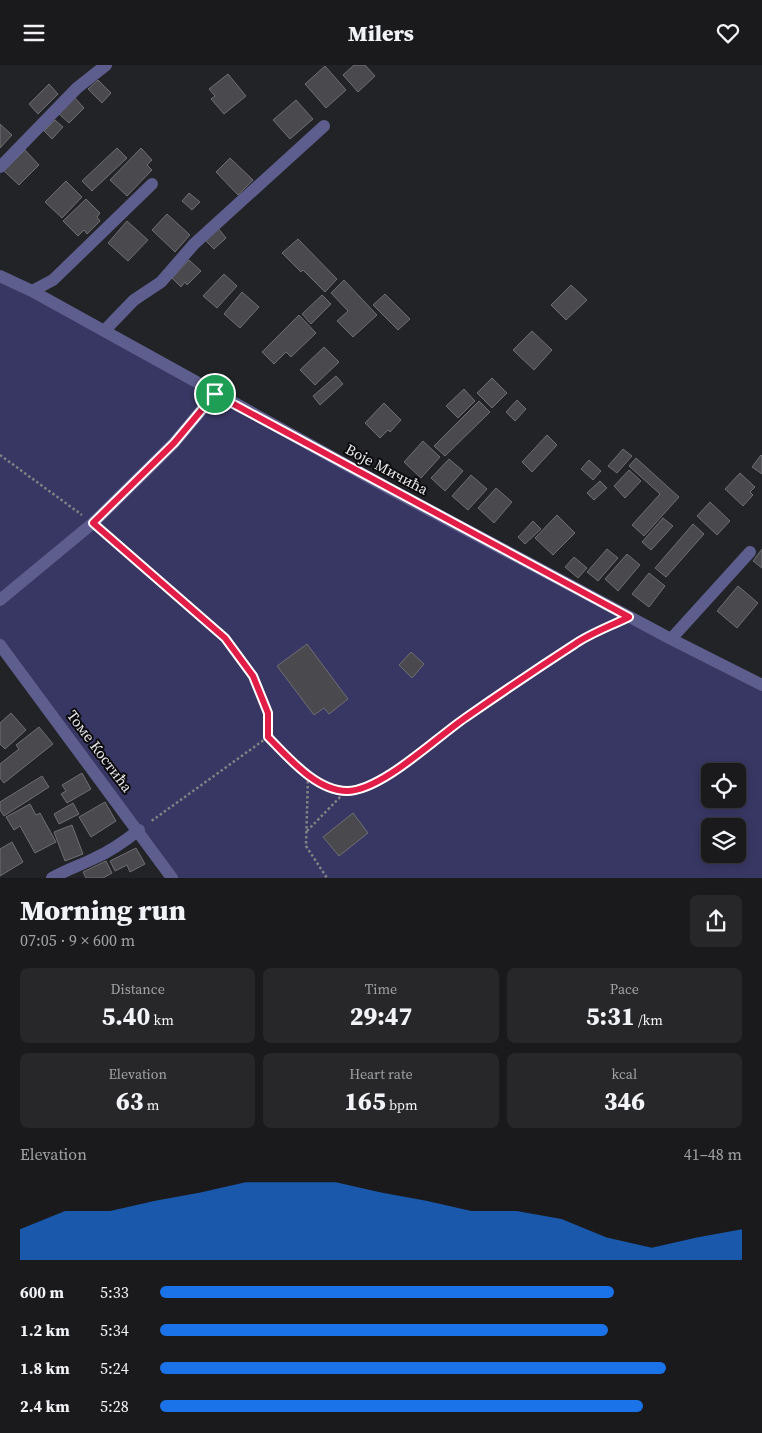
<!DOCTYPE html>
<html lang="en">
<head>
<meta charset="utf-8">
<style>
  :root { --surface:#1a1a1c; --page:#272729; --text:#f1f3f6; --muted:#9fa1a3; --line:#38383b; --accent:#1a73e8 }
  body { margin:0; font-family:"Source Serif 4",serif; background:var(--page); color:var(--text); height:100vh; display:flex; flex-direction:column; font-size:19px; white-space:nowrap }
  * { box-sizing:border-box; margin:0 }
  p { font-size:16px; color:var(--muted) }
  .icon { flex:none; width:28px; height:28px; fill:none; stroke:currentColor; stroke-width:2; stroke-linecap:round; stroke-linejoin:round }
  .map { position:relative; height:813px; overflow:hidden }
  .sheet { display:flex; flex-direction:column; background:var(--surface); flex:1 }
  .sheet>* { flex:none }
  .controls { position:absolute; left:701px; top:698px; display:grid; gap:10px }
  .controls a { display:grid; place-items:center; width:45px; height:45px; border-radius:8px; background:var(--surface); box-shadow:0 2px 8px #0003,0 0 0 1px var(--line); font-size:25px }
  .pin { position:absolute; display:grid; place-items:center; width:42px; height:42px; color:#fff; margin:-21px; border:2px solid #fff; border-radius:50%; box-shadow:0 1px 5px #0007 }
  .round { display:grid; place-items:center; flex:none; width:52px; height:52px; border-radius:8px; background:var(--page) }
  .summary { display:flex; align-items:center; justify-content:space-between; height:85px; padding:0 20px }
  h1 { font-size:28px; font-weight:800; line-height:38px }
  .metrics { display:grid; grid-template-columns:repeat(3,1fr); gap:8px; height:85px; padding:5px 20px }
  .metrics div { display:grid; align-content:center; border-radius:8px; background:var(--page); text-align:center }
  .metrics b { font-size:25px; font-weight:800 }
  .metrics small { font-size:14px; font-weight:400 }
  .metrics p { font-size:14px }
  .chart { height:140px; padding:10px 20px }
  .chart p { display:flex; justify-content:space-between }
  .chart svg { width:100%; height:90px; margin-top:5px; fill:var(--accent); opacity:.7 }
  ul { padding:0 20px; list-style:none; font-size:16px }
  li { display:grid; grid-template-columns:80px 60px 1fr; align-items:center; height:38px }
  li i { height:12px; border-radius:6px; background:var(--accent) }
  header { display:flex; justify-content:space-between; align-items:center; height:65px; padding:0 20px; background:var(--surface); font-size:22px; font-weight:800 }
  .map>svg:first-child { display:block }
  .green { fill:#383763; fill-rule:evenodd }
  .building { fill:#49494e; stroke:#6e6e73 }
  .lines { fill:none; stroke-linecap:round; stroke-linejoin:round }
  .path { stroke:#818285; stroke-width:2.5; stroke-dasharray:2.5 2.5; stroke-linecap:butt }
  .minor { stroke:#5d5e8e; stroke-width:12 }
  .route-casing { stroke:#fff; stroke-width:10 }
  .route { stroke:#e11d48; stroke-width:6 }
  .labels { text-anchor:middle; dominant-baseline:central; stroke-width:4; stroke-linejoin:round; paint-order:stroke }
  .street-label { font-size:15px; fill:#e9e9ec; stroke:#0c0c0e }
</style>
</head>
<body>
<header><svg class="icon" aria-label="menu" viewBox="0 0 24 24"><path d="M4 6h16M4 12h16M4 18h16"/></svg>Milers<svg class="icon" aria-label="heart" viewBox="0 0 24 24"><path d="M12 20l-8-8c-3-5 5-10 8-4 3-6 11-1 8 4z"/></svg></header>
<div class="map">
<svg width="762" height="813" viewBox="0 0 762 813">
  <rect width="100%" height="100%" fill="#222326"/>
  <path class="green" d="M0,211L762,620V813H172L0,580ZM710,706H738V734H710ZM710,761H738V789H710Z"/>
  <path class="building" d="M354,0H365L375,11L358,27L343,10Z
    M325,1L346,25L326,43L305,19Z
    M228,9L246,31L224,49L211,34L215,31L209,24Z
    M98,15L111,28L102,38L88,24Z
    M49,19L58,29L38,49L29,39Z
    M75,33L84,43L69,58L59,49Z
    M296,35L313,54L290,74L273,55Z
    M55,55L63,62L52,74L44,66Z
    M0,59L12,70L0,83Z
    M117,83L127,93L92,126L82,116Z
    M141,83L152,95L147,100L152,105L127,131L110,115Z
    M25,85L39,100L19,120L4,106Z
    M230,93L253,115L238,130L216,107Z
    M66,116L82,132L62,153L45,137Z
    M189,128L200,137L192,145L182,136Z
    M86,134L100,148L97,152L100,156L87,169L84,165L78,171L63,156Z
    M167,149L190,170L175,187L152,165Z
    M127,156L148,175L128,196L108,178Z
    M218,163L226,173L214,184L205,175Z
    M298,174L337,214L325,227L303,205L301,207L282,188Z
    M189,195L201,206L187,220L185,217L181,222L172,213Z
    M224,209L237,221L217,243L203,231Z
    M344,215L377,250L353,272L337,256L348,246L331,228Z
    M571,220L587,235L566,255L551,240Z
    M242,227L259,242L240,263L224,249Z
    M385,229L410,254L398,265L373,240Z
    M322,230L331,239L311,259L302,249Z
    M299,250L316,268L291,292L286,287L274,299L262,287Z
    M532,266L552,285L534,305L513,285Z
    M324,282L339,297L315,320L300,305Z
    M336,311L343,319L320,340L313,331Z
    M492,313L507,328L492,343L477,328Z
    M464,324L475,336L458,353L446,341Z
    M517,335L526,344L515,356L506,347Z
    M479,336L490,347L445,391L434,381Z
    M384,338L401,355L390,367L388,365L380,373L365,358Z
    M547,370L557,380L532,407L522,397Z
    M423,376L440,392L421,413L404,397Z
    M623,384L632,391L617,408L608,401Z
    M761,390L762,391V409L752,402Z
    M636,393L679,432L644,471L632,460L660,429L629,401Z
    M449,394L463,406L445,426L431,413Z
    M589,395L601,406L593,415L581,404Z
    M629,405L641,416L625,433L614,421Z
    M740,408L755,422L750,427L753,430L743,441L725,424Z
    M471,410L487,424L468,445L452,431Z
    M600,416L607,423L594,435L587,428Z
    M496,423L512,437L494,458L478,443Z
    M710,437L730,456L717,470L697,451Z
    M557,450L575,468L553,490L535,473Z
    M663,453L673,461L651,485L642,477Z
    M533,456L541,464L525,479L518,472Z
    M693,459L704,469L666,512L655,503Z
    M607,484L618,493L598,516L587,507Z
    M762,484V503L753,496Z
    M627,489L640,500L618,526L605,514Z
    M574,492L587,503L578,513L565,502Z
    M649,508L665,521L649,542L632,529Z
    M738,521L758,538L737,563L717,546Z
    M307,579L348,634L329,649L324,643L314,650L277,601Z
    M411,587L424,599L412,613L399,600Z
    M11,648L26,665L5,684L0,679V658Z
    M39,662L53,679L4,718L0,713V699L19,684L16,680Z
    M82,708L91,724L67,738L61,729L66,726L62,720Z
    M42,711L49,722L4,751L0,745V737Z
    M105,737L116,756L91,772L79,752Z
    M73,738L79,749L59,759L54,749Z
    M30,739L36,750L40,748L56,777L35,788L20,761L14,765L6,752Z
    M353,748L368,768L339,791L323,772Z
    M72,760L83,789L65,796L54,767Z
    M12,777L23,797L0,811V784Z
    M136,783L145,799L130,807L127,800L115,806L110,796Z
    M106,796L112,808L103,813H86L83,807Z"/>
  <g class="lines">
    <path class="path" d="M0,390L82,450
      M102,466L225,573L253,611L268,648V672L150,757
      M268,672L308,711L331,723L346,726L361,724L400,703L463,655L577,577L614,559
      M308,711L306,781L327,813
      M307,766L346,726"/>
    <path class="minor" d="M0,102L77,23L106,0
      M0,211L32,226L388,423L671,574L762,620
      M32,226L53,215L152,119
      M104,266L134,235L161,217L194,179L324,61
      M0,535L93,458L174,378L215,329
      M671,574L750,487
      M0,580L172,813
      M52,813C66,805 81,800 95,793C111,786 125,776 139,765"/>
  </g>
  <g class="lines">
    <g class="route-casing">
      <path id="route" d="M215,329L629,552C611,561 591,568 575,579C538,603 501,628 465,653C437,672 381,726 347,726C316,726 288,692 268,672V648L253,611L225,573L93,458L174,378Z"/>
    </g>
    <use href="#route" class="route"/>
  </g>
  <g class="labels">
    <g class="street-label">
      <text transform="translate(387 404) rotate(28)">Воје Мичића</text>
      <text transform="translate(100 686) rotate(53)">Томе Костића</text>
    </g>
  </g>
</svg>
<div class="controls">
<a><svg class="icon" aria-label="locate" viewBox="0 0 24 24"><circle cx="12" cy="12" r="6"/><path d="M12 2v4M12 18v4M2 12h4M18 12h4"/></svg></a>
<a><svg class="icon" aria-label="layers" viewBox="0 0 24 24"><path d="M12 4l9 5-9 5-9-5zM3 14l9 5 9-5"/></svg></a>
</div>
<div class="pin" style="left:215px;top:329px;background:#1e9e55"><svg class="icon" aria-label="arrive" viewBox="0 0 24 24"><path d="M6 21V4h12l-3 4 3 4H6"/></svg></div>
</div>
<section class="sheet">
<div class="summary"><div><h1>Morning run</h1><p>07:05 · 9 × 600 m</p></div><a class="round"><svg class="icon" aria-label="share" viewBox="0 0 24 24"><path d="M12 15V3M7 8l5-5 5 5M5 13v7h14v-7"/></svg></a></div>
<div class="metrics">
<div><p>Distance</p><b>5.40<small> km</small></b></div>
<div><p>Time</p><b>29:47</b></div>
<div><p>Pace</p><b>5:31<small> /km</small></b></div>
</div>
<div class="metrics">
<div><p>Elevation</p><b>63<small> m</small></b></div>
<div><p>Heart rate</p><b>165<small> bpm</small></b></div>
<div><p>kcal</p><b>346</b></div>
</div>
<div class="chart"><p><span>Elevation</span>41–48 m</p>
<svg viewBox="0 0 160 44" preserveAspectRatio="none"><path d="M0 44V29L10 20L20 20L30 15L40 11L50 6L60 6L70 6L80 11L90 15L100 20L110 20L120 24L130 33L140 38L150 33L160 29V44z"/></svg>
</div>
<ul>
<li><b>600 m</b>5:33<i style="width:78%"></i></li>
<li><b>1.2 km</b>5:34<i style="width:77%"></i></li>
<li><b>1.8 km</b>5:24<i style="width:87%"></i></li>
<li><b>2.4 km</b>5:28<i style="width:83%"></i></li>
</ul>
</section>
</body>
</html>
